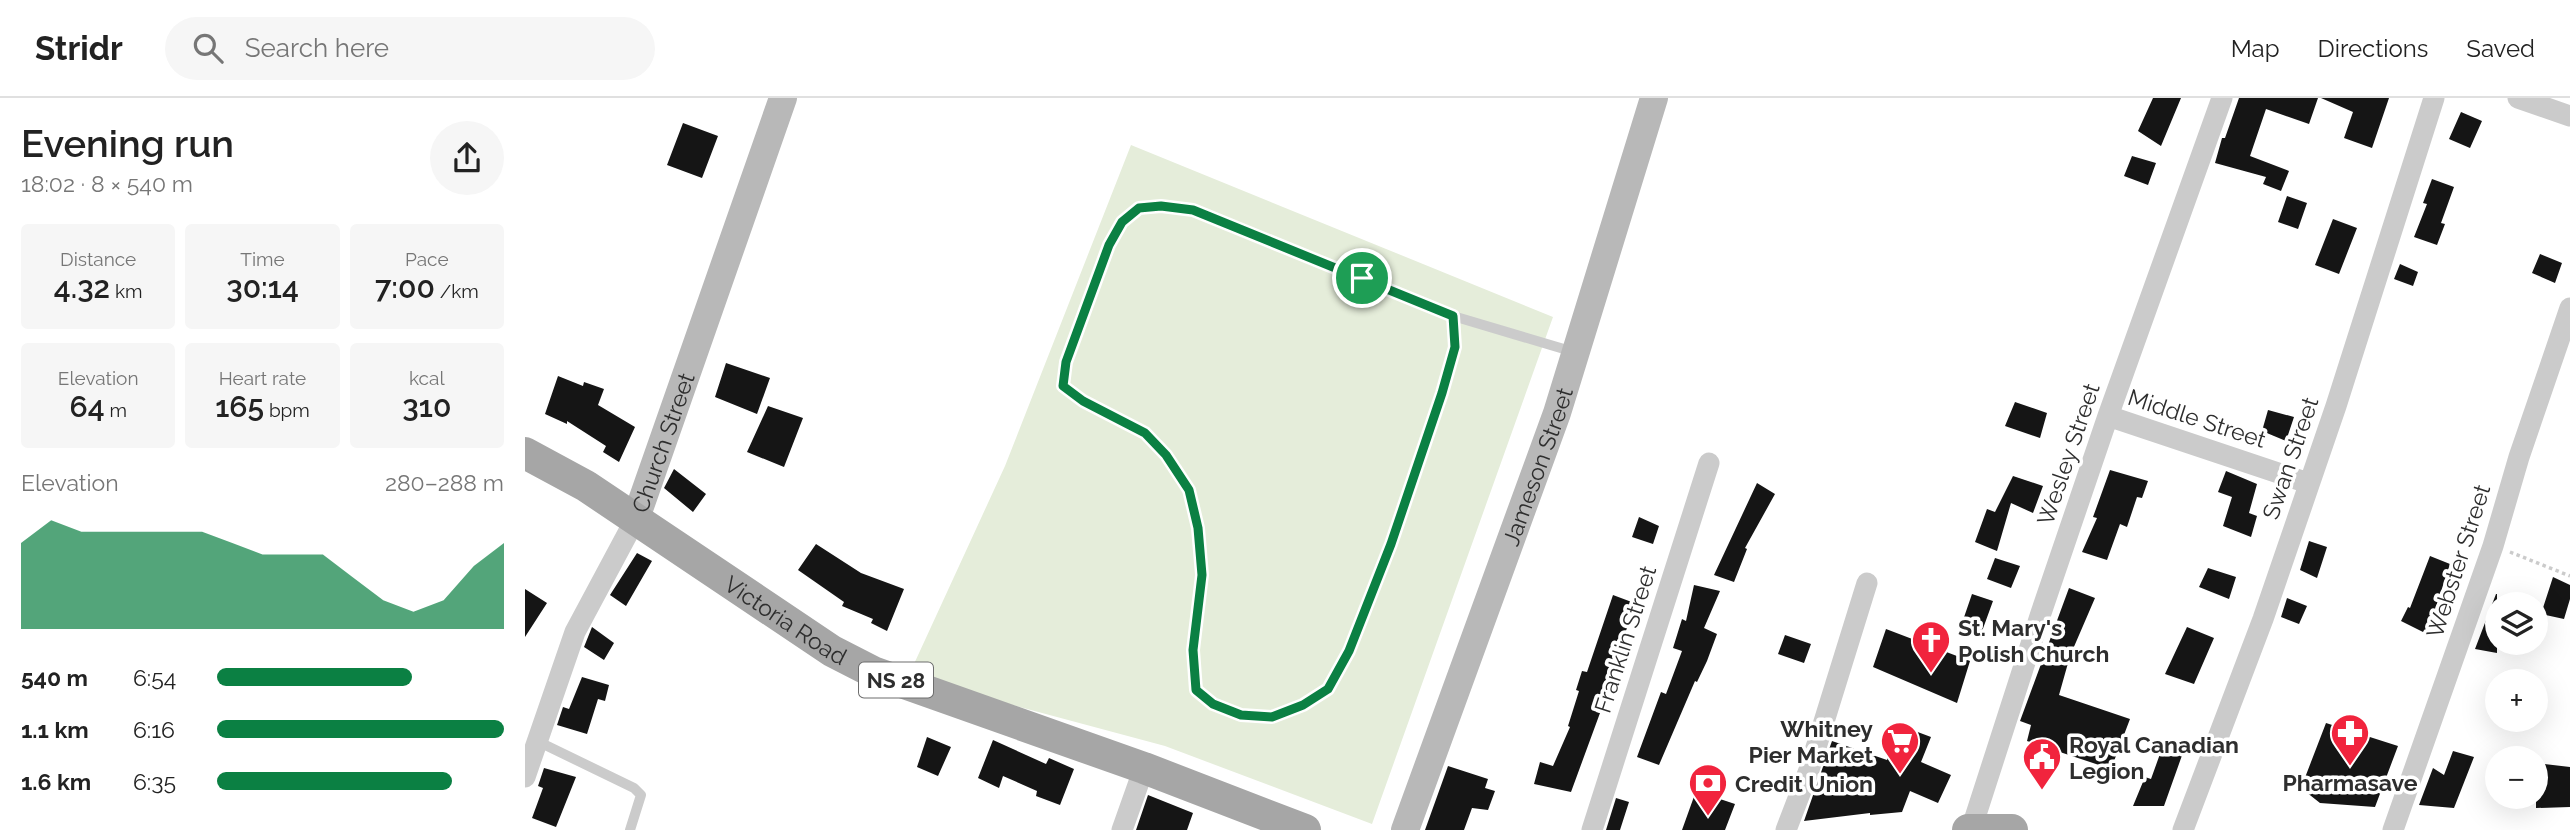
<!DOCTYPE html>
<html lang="en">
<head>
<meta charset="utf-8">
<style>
  :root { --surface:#fff; --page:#f6f6f6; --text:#222; --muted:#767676; --line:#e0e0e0; --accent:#0b8043 }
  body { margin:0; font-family:Raleway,sans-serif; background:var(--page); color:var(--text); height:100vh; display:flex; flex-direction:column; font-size:26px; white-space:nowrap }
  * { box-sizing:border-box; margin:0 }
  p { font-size:23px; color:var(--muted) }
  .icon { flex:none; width:38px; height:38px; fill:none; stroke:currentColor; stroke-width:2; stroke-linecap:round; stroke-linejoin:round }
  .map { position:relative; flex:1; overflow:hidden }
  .side { display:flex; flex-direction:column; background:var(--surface); width:525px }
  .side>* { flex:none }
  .fabs { position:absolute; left:1960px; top:494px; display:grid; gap:14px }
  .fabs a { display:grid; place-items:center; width:63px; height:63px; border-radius:50%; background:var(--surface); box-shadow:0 7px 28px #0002; font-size:35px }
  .pin { position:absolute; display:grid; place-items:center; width:60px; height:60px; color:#fff; margin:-30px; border:4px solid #fff; border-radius:50%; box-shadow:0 2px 7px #0007 }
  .round { display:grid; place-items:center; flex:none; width:74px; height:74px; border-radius:37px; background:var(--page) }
  .headline { display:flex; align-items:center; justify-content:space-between; height:119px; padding:0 21px }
  h1 { font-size:38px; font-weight:600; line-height:52px }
  .metrics { display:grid; grid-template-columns:repeat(3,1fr); gap:10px; height:119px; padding:7px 21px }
  .metrics div { display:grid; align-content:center; border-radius:7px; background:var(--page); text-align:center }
  .metrics b { font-size:30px; font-weight:600 }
  .metrics small { font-size:19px; font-weight:400 }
  .metrics p { font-size:19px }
  .chart { height:196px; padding:14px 21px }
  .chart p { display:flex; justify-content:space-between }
  .chart svg { width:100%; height:126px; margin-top:7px; fill:var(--accent); opacity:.7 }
  ul { padding:0 21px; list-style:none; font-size:23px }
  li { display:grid; grid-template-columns:112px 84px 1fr; align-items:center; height:52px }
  li i { height:18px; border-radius:9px; background:var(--accent) }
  header { display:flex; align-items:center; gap:42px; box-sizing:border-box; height:98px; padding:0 35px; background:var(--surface); border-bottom:2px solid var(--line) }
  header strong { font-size:33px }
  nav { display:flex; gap:38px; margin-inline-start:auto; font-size:24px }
  .search { width:490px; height:63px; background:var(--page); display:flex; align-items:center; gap:18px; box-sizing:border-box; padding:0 24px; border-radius:38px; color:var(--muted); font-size:26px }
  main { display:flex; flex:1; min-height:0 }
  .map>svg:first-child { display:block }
  .green { fill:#e5edda }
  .building { fill:#151515 }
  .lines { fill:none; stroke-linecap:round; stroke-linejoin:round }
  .path { stroke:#cbcbcb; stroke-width:3.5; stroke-dasharray:3.5 3.5; stroke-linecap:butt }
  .lane { stroke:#cbcbcb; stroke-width:10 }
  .street { stroke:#cbcbcb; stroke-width:21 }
  .secondary { stroke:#b8b8b8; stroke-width:28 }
  .primary { stroke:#a6a6a6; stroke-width:32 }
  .route-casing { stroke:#fff; stroke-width:14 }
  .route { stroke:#0b8043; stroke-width:9 }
  .labels { text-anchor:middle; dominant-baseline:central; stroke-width:7; stroke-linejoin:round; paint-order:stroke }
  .shield { fill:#fff; stroke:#6d6d6d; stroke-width:2 }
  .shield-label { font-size:21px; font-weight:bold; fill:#2e2e2e }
  .street-label { font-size:23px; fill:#2e2e2e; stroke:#fff }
  .poi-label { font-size:23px; font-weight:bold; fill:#2e2e2e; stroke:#fff; text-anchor:start }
</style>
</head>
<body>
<header>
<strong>Stridr</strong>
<div class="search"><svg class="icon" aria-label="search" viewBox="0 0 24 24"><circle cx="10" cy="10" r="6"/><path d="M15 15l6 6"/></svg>Search here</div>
<nav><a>Map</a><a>Directions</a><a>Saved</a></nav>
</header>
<main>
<section class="side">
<div class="headline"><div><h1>Evening run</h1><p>18:02 · 8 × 540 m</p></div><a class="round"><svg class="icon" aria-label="share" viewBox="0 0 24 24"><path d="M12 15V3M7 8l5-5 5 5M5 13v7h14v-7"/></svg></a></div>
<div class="metrics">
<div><p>Distance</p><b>4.32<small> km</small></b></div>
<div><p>Time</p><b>30:14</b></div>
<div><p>Pace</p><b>7:00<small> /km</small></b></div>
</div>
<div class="metrics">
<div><p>Elevation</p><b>64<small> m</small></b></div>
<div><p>Heart rate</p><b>165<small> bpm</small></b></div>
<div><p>kcal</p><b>310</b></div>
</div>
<div class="chart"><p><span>Elevation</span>280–288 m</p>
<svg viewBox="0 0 160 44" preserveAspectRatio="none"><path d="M0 44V14L10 6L20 10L30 10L40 10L50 10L60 10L70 14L80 18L90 18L100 18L110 26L120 34L130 38L140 34L150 22L160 14V44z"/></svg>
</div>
<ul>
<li><b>540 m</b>6:54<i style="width:68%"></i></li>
<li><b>1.1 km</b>6:16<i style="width:100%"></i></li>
<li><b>1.6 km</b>6:35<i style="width:82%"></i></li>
</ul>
</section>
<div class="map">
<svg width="2045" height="732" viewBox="0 0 2045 732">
  <rect width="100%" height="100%" fill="#fff"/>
  <path class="green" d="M606,47L1028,219L847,726L640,648L383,579L480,368Z"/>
  <path class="building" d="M1628,0H1656L1636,48L1613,33Z
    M1714,0H1793L1784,26L1741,11L1725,58L1764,73L1756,93L1738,86L1741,79L1690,65L1697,40H1700Z
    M1796,0H1864L1847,50L1819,40L1828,14Z
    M1936,14L1957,23L1945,50L1924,41Z
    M158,25L193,38L177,80L142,67Z
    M1607,58L1631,65L1623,87L1599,78Z
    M1907,81L1929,89L1916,125L1920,126L1912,147L1889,139L1902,106L1898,105Z
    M1762,98L1782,105L1773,131L1753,124Z
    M1808,121L1832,130L1814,176L1790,167Z
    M2015,156L2037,165L2030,185L2007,175Z
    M1875,166L1893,174L1888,188L1869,181Z
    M201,265L245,280L232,316L190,299Z
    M33,278L58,288L59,284L79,291L73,307L110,329L94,364L78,354L81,348L42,323V326L20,316Z
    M1490,304L1522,315L1515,340L1480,328Z
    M243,308L278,320L259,369L222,354Z
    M1743,312L1769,319L1761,343L1737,333Z
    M149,371L181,396L168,414L139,390Z
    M1585,372L1623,383L1617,400L1612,399L1602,429L1595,426L1582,462L1557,454L1572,420L1568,419Z
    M1701,373L1732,386L1724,415L1732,418L1726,439L1698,428L1707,399L1693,394Z
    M1488,378L1518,388L1508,415L1486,405L1472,453L1450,444L1462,411L1470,414Z
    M1232,385L1250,396L1220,450L1222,451L1209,484L1189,477Z
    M1114,419L1134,428L1128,446L1107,439Z
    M1784,443L1802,449L1792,480L1775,472Z
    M291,446L336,475L379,491L362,533L346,525L348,521L317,508L319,504L273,472Z
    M112,455L127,463L101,508L85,497Z
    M1905,458L1925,466L1902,536L1876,523L1883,509L1885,510Z
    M1470,460L1495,468L1486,490L1462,481Z
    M1683,470L1711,479L1704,501L1674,489Z
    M2028,479L2045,487V501L2039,521L2016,516Z
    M1169,487L1195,493L1179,530L1192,536L1182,563L1172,584L1170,583L1134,667L1112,659L1136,594L1141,596L1157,553L1148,550L1157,521L1161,523Z
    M1544,490L1570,500L1545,558L1534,597L1605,621L1586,671L1502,643L1506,627L1495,623Z
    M0,491L22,505L0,539Z
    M1447,496L1468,503L1456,536L1436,528Z
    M1971,496H1972V555L1950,551Z
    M1088,497L1112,506L1081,581L1083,582L1071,614L1075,615L1046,694L1009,686L1015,664L1028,668L1045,629L1043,628L1054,593L1051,592L1057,573L1062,574Z
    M1762,500L1782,508L1774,526L1756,519Z
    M67,529L89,545L79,562L59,549Z
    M1662,529L1689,540L1669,586L1640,576Z
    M1361,531L1445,563L1432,605L1348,569Z
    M1260,537L1286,546L1279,565L1253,556Z
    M57,579L84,587L80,603L73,601L62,636L32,627L38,609L44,611Z
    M1801,625L1873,648L1850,709L1795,705L1776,690Z
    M1374,627L1406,639L1396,664L1426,677L1413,705L1385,693L1377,714L1345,717V715L1279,723L1307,643L1362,662Z
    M402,639L426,649L413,678L392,669Z
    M468,642L521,666L524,660L549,671L535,707L511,698L512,693L478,678L474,690L453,680Z
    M1640,642L1660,649L1639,708H1608L1620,679L1626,681Z
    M1928,653L1949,659L1929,710L1894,707L1908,670L1919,677Z
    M2011,665L2045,669V709L2011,710Z
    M923,668L963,681L960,690L970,693L963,712L947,710L939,732H900Z
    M19,670L51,679L31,729L7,720L18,690L13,688Z
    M1171,693L1210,706L1200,732H1157Z
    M623,697L668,715L662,732H611Z
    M1091,700L1104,704L1095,732H1081Z"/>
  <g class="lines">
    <path class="path" d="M636,108L668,112L928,218L930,249L917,295L866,446L824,553L803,591L778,607L747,619L716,617L688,606L671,591L668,552L677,477L673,430L664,392L641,357L620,335L558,303L538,288L541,264L584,147L597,124L614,110Z
      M1985,454L2045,478"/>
    <path class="lane" d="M928,218L1049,254
      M12,643L109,690L116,697L105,732"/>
    <path class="street" d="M1993,0L2045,18
      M1583,318L1783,385
      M0,679L50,534L111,420
      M597,732L619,670
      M1067,732L1184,365
      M1261,732L1284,672L1342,485
      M1446,732L1516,515L1583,318L1697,0
      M1658,732L1738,521L1811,308L1909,0
      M1868,732L1968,448L1994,359L2045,210"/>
    <g class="secondary">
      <path id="s1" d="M111,420L258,0"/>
      <path id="s2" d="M880,732L1032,315L1129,0"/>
    </g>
    <g class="primary">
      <path id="s3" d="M0,355L61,388L307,553L348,574L619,670L780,732"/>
      <path d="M1443,732H1487"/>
    </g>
  </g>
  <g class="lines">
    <g class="route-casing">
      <path id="route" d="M636,108L668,112L928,218L930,249L917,295L866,446L824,553L803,591L778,607L747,619L716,617L688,606L671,592L668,552L677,477L673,430L664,392L641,357L620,335L558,303L538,288L541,264L584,147L597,124L614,110Z"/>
    </g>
    <use href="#route" class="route"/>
  </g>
  <defs>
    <g id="church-pin" transform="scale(2.0125)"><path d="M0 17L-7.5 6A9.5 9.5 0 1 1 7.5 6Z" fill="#f1243d" stroke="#fff"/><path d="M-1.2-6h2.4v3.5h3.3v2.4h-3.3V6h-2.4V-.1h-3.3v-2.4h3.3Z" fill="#fff"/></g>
    <g id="pharmacy-pin" transform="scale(2.0125)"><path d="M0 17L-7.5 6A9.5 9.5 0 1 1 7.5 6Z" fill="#f1243d" stroke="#fff"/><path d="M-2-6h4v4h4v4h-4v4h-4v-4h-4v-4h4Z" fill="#fff"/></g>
    <g id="supermarket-pin" transform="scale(2.0125)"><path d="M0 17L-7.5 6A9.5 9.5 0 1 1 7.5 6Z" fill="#f1243d" stroke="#fff"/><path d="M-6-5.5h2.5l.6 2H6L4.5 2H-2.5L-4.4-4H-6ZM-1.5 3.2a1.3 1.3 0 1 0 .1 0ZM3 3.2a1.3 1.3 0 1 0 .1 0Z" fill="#fff"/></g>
    <g id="civic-pin" transform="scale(2.0125)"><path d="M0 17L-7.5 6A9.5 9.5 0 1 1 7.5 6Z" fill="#f1243d" stroke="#fff"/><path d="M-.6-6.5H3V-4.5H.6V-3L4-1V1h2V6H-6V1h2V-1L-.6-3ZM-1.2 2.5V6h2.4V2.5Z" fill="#fff"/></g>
    <g id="bank-pin" transform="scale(2.0125)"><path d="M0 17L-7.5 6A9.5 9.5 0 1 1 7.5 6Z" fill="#f1243d" stroke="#fff"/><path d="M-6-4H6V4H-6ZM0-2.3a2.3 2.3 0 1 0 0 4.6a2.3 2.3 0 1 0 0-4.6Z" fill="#fff"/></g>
  </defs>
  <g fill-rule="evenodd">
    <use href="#church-pin" x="1406" y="542"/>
    <use href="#pharmacy-pin" x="1825" y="635"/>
    <use href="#supermarket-pin" x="1375" y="643"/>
    <use href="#civic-pin" x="1517" y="659"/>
    <use href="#bank-pin" x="1183" y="685"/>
  </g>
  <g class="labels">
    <rect class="shield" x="334" y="564.5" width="74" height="35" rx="5"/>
    <g class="shield-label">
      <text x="371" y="582">NS 28</text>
    </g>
    <g class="street-label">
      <text transform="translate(1672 320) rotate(18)">Middle Street</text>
      <text stroke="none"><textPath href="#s1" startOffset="80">Church Street</textPath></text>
      <text transform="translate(1543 356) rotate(-71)">Wesley Street</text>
      <text transform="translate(1765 360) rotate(-71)">Swan Street</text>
      <text stroke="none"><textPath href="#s2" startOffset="387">Jameson Street</textPath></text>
      <text transform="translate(1933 463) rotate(-72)">Webster Street</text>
      <text stroke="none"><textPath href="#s3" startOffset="310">Victoria Road</textPath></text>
      <text transform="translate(1100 541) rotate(-72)">Franklin Street</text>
    </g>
    <g class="poi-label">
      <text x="1433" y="529">St. Mary's<tspan x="1433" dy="26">Polish Church</tspan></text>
      <text x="1348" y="630" text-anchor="end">Whitney<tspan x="1348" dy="26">Pier Market</tspan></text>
      <text x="1544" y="646">Royal Canadian<tspan x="1544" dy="26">Legion</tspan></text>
      <text x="1825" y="684" text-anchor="middle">Pharmasave</text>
      <text x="1210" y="685">Credit Union</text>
    </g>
  </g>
</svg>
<div class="fabs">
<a><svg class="icon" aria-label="layers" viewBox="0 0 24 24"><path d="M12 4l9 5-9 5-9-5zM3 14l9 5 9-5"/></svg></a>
<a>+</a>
<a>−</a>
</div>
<div class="pin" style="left:837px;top:180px;background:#1e9e55"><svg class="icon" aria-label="arrive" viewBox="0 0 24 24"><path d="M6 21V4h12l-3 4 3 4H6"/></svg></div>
</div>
</main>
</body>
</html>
